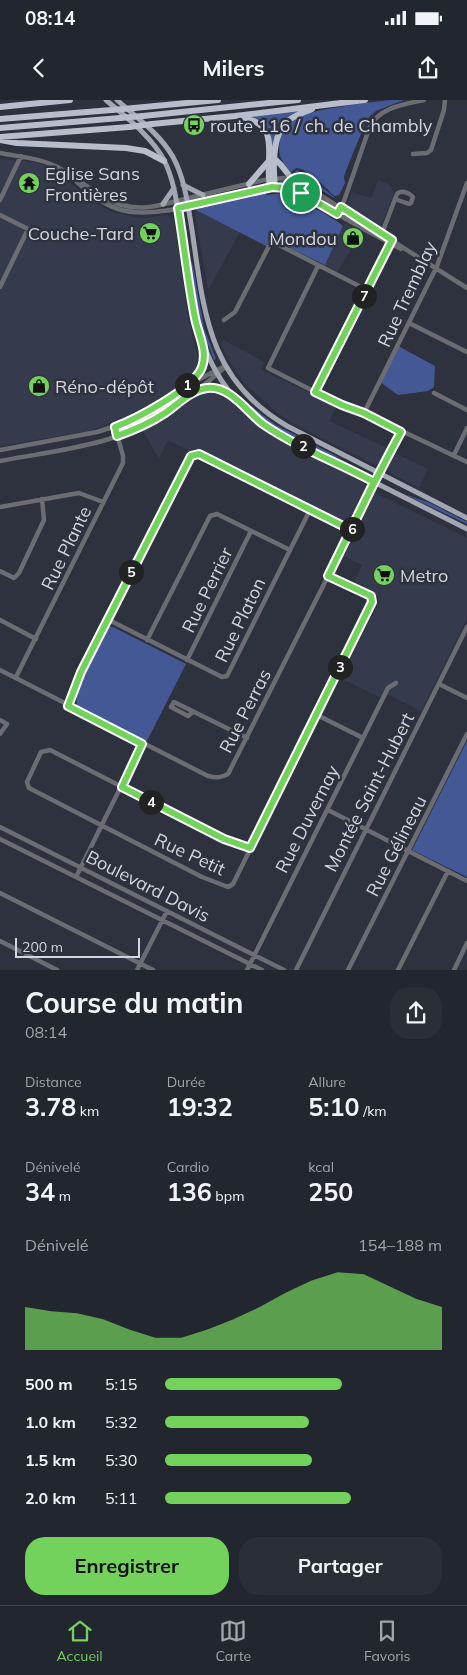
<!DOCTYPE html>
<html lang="fr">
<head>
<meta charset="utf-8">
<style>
  :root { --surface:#22262e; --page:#2a2e36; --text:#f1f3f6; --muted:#a2a5aa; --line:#3f434a; --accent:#73d25c }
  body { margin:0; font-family:Mulish,sans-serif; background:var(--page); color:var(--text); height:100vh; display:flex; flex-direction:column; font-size:19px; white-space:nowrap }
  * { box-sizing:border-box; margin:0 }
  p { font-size:16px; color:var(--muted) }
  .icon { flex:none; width:28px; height:28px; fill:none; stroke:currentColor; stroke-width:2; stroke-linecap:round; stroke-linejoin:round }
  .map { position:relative; height:870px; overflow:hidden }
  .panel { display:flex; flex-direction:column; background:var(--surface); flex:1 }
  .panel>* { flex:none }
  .scale { position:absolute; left:15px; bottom:12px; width:125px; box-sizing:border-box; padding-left:5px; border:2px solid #d4d6de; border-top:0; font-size:14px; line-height:18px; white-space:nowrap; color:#d4d6de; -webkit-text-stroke:4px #2e323e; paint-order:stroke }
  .pin { position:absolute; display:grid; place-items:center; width:42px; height:42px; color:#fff; margin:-21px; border:2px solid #fff; border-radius:50%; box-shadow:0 1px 5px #0007 }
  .km { position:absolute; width:25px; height:25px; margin:-12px; border-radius:50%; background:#222; color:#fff; font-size:14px; line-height:25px; text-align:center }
  .round { display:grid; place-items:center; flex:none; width:52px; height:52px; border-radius:20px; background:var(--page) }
  .summary { display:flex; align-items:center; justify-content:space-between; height:85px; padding:0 25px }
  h1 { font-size:28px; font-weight:700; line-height:38px }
  .figures { display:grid; grid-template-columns:repeat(3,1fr); gap:8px; height:85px; padding:5px 25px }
  .figures div { display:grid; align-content:center }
  .figures b { font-size:25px; font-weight:700 }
  .figures small { font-size:14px; font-weight:400 }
  .figures p { font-size:14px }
  .chart { height:140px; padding:10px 25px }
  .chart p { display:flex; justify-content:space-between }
  .chart svg { width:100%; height:90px; margin-top:5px; fill:var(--accent); opacity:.7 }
  .button { display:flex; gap:10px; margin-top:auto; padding:10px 25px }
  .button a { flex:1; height:58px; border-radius:20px; background:var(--accent); color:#111; font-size:20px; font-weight:700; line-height:58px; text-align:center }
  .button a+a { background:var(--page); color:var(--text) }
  ul { padding:0 25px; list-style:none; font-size:16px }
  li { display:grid; grid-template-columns:80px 60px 1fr; align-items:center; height:38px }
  li i { height:12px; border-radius:6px; background:var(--accent) }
  .status { display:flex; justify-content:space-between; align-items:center; height:35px; padding:0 25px; background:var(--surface); direction:ltr }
  .status svg { height:14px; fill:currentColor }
  header { display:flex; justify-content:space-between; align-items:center; height:65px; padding:0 25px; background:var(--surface); font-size:22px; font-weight:700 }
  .menu { display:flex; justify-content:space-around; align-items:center; height:70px; border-top:1px solid var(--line); background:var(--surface); font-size:14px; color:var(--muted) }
  .menu a { display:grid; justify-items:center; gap:2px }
  .menu .selected { color:var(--accent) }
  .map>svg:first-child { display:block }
  .built { fill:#353b4c }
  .green { fill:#435895 }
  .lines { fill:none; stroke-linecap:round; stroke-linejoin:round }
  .minor { stroke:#6b6d73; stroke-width:4.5 }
  .major { stroke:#a2a6b2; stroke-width:5 }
  .highway { stroke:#b7bdcb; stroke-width:6 }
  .highway-bridge { stroke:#b7bdcb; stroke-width:6 }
  .route-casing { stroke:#fff; stroke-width:10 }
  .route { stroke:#73d25c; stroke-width:6 }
  .labels { text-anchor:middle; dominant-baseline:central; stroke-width:5; stroke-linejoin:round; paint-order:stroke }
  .poi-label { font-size:18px; fill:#d4d6de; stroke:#2e323e; text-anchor:start }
  .street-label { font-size:18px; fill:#d4d6de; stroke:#2e323e }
</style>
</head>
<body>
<div class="status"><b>08:14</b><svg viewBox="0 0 49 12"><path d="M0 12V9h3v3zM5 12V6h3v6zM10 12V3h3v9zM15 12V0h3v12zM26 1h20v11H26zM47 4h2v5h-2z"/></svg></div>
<header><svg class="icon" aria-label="back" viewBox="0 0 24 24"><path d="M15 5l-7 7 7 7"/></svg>Milers<svg class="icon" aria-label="share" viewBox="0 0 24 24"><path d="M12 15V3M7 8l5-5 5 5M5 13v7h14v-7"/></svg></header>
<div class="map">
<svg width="467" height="870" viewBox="0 0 467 870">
  <rect width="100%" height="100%" fill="#2e323e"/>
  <path class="built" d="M0,59L24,61L41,64L54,70L95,103L112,112L141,118L167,115L174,119L188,217L197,253L198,263L195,270L165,297L140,312L89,331L0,346Z
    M378,80L390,85L394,93L381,126L350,108L347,105L352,92L371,98Z
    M196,110L240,132L208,190L195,115Z
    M345,123L362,133L337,172L325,165Z
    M224,240L264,262L261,270L337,306L329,321L387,348L378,364L375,365L294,324L279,314L247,286L234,269L220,243Z
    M208,291L217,292L225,296L256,324L271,335L365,383L367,388L350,422L347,423L199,351H189L168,340L159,359L143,331L163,320L195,296Z
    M395,353L428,369L419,388L389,372L388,369Z
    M375,393L467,438V518L421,611L389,595L379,597L340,578L379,503L378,496L353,484L362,465L343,456L358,432L357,429Z"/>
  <path class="green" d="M390,0H404L376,11L367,19L347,68L344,77L345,83L339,95L335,96C330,94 330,91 326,88C318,81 307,69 296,68L291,72C282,63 277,54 280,41C281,33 285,26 291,21C305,9 369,3 390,0Z
    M307,8C295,17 280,23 275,37L271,74L270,34L264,24L254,19V17Z
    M297,70L309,76L336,99L293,73Z
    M280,80L298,84L311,92V94L294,87L280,84Z
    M264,92L267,95C274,94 281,93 287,94C294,96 339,121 343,126L325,165L273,140L270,141L266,146L196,110L202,107Z
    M189,161H191L193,166L204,228L216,259L214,260L201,226Z
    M398,246L435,266L434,287L428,291L398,295L380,282Z
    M246,302L276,325L342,359L326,354L278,329L262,318L245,303Z
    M404,394L430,403L467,422V424Z
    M108,527H113L186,564L147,641L77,606C73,590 100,543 108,527Z
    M467,641V777L412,750Z"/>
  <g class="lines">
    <path class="minor" d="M0,53C20,57 41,58 59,68C80,79 98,98 122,105C145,112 167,103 189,98C214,92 239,86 264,80L284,78L301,83L467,188
      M413,54L427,53L431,50L444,10L445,0
      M77,82C90,93 102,104 118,109C150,120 205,102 238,95C251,91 266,86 279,87C301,88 319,104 337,114C358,126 380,138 401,149
      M0,100L21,56
      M337,114L344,101L369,29C377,8 404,4 424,0
      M0,115L28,129L0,187
      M381,132L384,128L397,94L398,93C402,90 410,93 413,97L411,103L409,104L395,99
      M318,166L268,268L341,305L364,313L467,362
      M224,220L235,212L269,146L272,143L277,144L367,190
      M409,223L467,252
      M315,293L392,141
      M434,293L467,310
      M364,313L437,166L467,83
      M0,350L97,332L125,323L146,313L184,287L225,266
      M454,355L467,328
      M0,361C36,354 74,350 109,339C152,326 192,297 225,267
      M0,407L79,393L103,402
      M0,471L14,478L19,473L44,420L42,399
      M107,519L222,577L227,576L310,410
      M0,520L36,539
      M147,540L210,416L217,414L290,450
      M187,560L251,431
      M0,570L208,676C216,678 221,678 228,674L401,332
      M16,577L123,363V356L115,327
      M439,584L467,598
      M69,606L81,572L191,356L199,354L351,431
      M193,612L188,616L171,607L174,602L247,638
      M317,615L363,638
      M0,620L7,624L0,634
      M328,710L467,781
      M0,727L284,870
      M0,739L262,870
      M250,748L224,739L50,650L41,652L27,682L29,688L202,777L228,787L233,784L372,502L371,496L328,476
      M76,777L142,644
      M0,793L153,870
      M0,841L57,870
      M137,870L167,811
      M247,870L388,588L396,583
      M296,870L467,527
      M348,870L467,634
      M398,870L448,771
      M454,870L467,843"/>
    <path class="major" d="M106,0C127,18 151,36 164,60C175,82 177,106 181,130C194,214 197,286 279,334L467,429
      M117,0C136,17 160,34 173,57C185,79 188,106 192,130C204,212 208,280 287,326L467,418
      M183,85L203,95
      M163,104L174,88
      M184,287C199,272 203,271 203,249
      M194,292C211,286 215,287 231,295"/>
    <path class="highway" d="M0,7L70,0
      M134,8L218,0
      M143,16L298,0
      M241,17C283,25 264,55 270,87
      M0,19L112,10
      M152,24L235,16L365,0
      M0,28L120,18
      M0,37L129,27
      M0,40L17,43L126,48L145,51L164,61
      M275,59L281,65L292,79
      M249,84L268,62
      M275,87C273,68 272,35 287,22C294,15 303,13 312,9"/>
    <path class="highway-bridge" d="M112,10L134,8
      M120,18L143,16
      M129,27L152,24"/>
  </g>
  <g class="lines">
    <g class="route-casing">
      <path id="route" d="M301,93L286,88L272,87L178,108C184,145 188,182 195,218C198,234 208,251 202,267C194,289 136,319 115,327L117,336C134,330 150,323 165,313C178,304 191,290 207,288C230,285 247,312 263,324C296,347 339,363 374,382L328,476L371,496L372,502L250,748L224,739L122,687L142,644L68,606L81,572L191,356L199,354L351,430L372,387C382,368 391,350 401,332L364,313L342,305L315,292L392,140L341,107L337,114L301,93"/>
    </g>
    <use href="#route" class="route"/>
  </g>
  <defs>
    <g id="bus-disc" transform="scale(1.125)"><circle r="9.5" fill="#73d25c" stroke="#2e323e"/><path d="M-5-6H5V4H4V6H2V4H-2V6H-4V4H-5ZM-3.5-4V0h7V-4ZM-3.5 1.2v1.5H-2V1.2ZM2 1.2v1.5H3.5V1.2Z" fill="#111"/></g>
    <g id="temple-disc" transform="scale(1.125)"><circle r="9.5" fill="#73d25c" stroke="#2e323e"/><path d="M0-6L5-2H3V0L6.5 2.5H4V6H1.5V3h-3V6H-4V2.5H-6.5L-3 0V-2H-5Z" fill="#111"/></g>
    <g id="supermarket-disc" transform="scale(1.125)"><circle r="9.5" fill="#73d25c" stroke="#2e323e"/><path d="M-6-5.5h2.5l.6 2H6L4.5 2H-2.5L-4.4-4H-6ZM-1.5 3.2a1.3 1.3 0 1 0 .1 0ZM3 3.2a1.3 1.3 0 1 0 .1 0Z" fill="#111"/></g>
    <g id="shop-disc" transform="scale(1.125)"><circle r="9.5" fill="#73d25c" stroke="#2e323e"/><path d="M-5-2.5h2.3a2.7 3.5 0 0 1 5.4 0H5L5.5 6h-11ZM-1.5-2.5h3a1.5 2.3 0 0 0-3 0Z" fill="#111"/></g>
  </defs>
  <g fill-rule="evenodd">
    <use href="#bus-disc" x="194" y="25"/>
    <use href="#temple-disc" x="29" y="83"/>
    <use href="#supermarket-disc" x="150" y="133"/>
    <use href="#shop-disc" x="353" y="138"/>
    <use href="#shop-disc" x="39" y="286"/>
    <use href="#supermarket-disc" x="384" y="475"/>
  </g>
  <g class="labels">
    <g class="poi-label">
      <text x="210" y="25">route 116 / ch. de Chambly</text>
      <text x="45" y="73">Eglise Sans<tspan x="45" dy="21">Frontières</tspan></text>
      <text x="134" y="133" text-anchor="end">Couche-Tard</text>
      <text x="337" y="138" text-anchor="end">Mondou</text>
      <text x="55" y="286">Réno-dépôt</text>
      <text x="400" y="475">Metro</text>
    </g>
    <g class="street-label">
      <text transform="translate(407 194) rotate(-65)">Rue Tremblay</text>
      <text transform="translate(66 448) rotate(-64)">Rue Plante</text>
      <text transform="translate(207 490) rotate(-64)">Rue Perrier</text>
      <text transform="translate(240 520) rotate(-64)">Rue Platon</text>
      <text transform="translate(245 611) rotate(-63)">Rue Perras</text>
      <text transform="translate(369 692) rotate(-63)">Montée Saint-Hubert</text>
      <text transform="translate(307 719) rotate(-63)">Rue Duvernay</text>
      <text transform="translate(396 746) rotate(-63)">Rue Gélineau</text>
      <text transform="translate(190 754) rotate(25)">Rue Petit</text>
      <text transform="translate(148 786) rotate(27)">Boulevard Davis</text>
    </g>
  </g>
</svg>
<div class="scale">200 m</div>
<div class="pin" style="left:301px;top:93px;background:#1e9e55"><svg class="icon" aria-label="arrive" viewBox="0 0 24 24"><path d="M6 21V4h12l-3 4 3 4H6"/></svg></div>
<b class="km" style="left:187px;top:285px">1</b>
<b class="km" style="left:303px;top:346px">2</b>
<b class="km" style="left:340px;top:567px">3</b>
<b class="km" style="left:151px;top:702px">4</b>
<b class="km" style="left:131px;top:472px">5</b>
<b class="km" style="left:352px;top:429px">6</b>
<b class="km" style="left:364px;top:196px">7</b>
</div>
<section class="panel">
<div class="summary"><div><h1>Course du matin</h1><p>08:14</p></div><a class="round"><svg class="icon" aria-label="share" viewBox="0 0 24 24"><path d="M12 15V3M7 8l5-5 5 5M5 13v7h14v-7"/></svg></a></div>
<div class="figures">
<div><p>Distance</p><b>3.78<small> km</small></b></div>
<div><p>Durée</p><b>19:32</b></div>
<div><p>Allure</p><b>5:10<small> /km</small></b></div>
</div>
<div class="figures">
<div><p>Dénivelé</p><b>34<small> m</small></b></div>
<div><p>Cardio</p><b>136<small> bpm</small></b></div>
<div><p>kcal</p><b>250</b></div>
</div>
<div class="chart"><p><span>Dénivelé</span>154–188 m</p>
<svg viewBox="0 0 160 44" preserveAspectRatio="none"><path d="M0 44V23L10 25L20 26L30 29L40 34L50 38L60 38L70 34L80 29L90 23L100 16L110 10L120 6L130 7L140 13L150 19L160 23V44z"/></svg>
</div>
<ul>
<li><b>500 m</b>5:15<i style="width:64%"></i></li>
<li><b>1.0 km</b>5:32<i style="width:52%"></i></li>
<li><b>1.5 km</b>5:30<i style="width:53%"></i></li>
<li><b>2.0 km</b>5:11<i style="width:67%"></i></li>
</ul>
<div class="button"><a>Enregistrer</a><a>Partager</a></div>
</section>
<nav class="menu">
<a class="selected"><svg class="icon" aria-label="home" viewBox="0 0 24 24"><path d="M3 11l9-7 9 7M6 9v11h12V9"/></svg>Accueil</a>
<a><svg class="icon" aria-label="map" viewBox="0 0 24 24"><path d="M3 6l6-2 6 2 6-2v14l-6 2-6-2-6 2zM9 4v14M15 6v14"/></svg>Carte</a>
<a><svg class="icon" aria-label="saved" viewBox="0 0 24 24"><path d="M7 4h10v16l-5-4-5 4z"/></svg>Favoris</a>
</nav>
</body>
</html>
